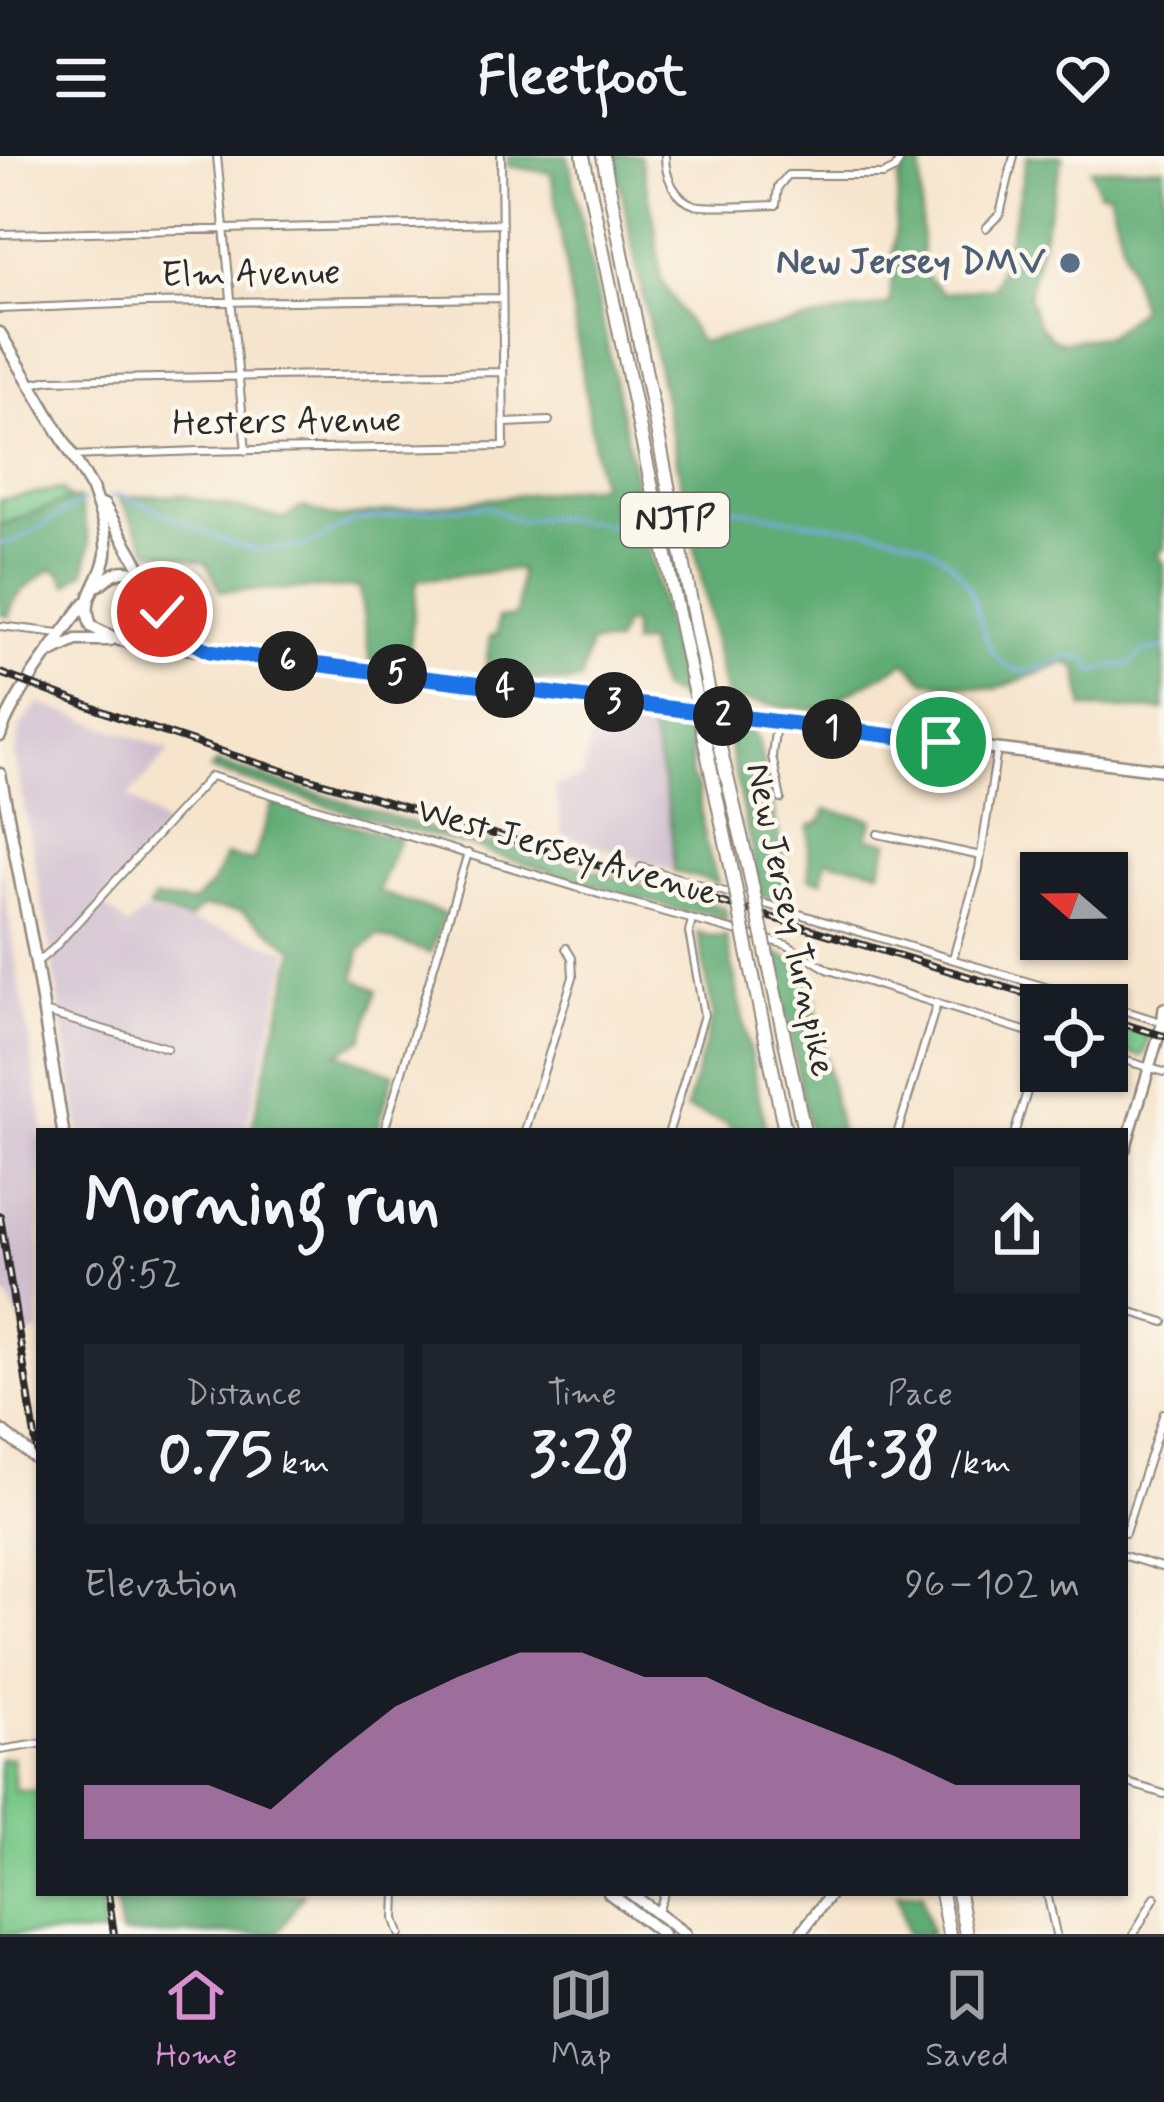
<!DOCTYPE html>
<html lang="en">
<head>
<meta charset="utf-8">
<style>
  :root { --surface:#171b24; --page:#20242c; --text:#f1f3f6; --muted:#9ea1a6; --line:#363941; --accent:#d690ce }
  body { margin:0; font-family:Mynerve,sans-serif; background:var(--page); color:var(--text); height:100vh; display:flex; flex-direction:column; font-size:45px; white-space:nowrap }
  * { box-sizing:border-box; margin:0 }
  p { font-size:39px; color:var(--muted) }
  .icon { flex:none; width:66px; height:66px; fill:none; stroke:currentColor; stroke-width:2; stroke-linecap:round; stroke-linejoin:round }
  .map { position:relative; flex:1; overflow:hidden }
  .side { position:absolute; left:36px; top:972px; width:1092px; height:768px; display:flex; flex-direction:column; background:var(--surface); border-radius:0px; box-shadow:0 3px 9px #0004 }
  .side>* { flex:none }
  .needle { width:78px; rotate:290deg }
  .fabs { position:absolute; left:1020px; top:696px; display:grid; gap:24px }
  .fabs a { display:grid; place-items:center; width:108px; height:108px; border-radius:0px; background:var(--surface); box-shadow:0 3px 9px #0004; font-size:60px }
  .pin { position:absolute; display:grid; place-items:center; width:102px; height:102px; color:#fff; margin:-51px; border:6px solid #fff; border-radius:50%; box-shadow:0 3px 12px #0007 }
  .km { position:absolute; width:60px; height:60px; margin:-30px; border-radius:50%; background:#222; color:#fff; font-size:33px; line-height:60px; text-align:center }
  .round { display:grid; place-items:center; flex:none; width:126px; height:126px; border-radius:0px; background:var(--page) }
  .overview { display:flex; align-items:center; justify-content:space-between; height:204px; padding:0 48px }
  h1 { font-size:66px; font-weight:700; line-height:90px }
  .figures { display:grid; grid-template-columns:repeat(3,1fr); gap:18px; height:204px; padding:12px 48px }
  .figures div { display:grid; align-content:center; border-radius:0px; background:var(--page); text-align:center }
  .figures b { font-size:60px; font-weight:700 }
  .figures small { font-size:33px; font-weight:400 }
  .figures p { font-size:33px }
  .chart { height:336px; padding:24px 48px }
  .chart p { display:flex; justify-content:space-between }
  .chart svg { width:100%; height:216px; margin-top:12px; fill:var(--accent); opacity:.7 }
  header { display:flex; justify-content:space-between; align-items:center; height:156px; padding:0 48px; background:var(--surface); font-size:54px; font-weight:700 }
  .tabs { display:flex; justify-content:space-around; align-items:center; height:168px; border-top:3px solid var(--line); background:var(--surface); font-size:33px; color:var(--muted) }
  .tabs a { display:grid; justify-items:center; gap:6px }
  .tabs .active { color:var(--accent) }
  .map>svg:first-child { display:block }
  .industrial { fill:#cfbdce }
  .green { fill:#77c787; stroke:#517959; stroke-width:3 }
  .forest { fill:#61ac74; stroke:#466c50; stroke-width:3 }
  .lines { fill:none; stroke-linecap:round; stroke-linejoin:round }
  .stream { stroke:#7dace7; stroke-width:3 }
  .street-casing { stroke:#90887c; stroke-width:10 }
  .secondary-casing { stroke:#90887c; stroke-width:14 }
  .primary-casing { stroke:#90887c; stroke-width:15 }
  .highway-casing { stroke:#90887c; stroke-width:16 }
  .street { stroke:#fff; stroke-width:6 }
  .secondary { stroke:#fff; stroke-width:9 }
  .primary { stroke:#fff; stroke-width:10 }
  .highway { stroke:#fff; stroke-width:12 }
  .rail-casing { stroke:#2b2b2b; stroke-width:8 }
  .rail { stroke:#fbf7ec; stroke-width:3; stroke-dasharray:9; stroke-linecap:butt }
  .highway-bridge-casing { stroke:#90887c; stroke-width:16; stroke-linecap:butt }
  .highway-bridge { stroke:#fff; stroke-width:12 }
  .route-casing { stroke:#fff; stroke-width:24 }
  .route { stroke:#1a73e8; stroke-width:15 }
  .service-dot { fill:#5c6f8a; stroke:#fbf7ec; stroke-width:4.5 }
  .labels { text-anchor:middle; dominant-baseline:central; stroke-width:9; stroke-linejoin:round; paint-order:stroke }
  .shield { fill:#fbf7ec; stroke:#696865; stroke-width:3 }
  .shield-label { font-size:33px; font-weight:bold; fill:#2b2b2b }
  .service-label { font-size:36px; font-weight:bold; fill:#4e5e75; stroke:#fbf7ec; text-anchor:end }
  .street-label { font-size:36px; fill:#2b2b2b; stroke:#fbf7ec }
</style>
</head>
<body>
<header><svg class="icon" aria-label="menu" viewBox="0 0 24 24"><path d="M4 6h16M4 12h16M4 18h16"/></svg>Fleetfoot<svg class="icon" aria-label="heart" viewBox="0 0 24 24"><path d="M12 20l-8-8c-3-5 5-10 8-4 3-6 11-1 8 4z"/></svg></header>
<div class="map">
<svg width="1164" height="1778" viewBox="0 0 1164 1778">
  <rect width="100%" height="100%" fill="#fbf7ec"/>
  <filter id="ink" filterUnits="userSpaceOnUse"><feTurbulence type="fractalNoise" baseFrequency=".00833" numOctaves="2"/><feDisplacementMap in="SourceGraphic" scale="24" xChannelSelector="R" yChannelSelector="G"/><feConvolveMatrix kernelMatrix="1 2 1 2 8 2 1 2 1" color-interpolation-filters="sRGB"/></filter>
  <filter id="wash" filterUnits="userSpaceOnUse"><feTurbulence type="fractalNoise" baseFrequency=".004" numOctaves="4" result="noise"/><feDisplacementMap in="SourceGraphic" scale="48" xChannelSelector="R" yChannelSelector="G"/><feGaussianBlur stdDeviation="2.7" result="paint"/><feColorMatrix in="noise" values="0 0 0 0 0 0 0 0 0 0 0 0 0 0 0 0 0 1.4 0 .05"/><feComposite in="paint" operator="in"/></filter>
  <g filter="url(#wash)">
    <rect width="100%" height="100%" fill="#f6e4cc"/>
    <path class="industrial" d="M38,547L170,594L129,640L166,670L99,746L128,770L144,756L229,775L289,795L245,975H80L50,790L15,600L20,572Z
      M597,552L646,559L667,635L668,660L673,672L674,715L562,678L555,629L582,622Z
      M0,708L44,975H39V1177L26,1179L8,1142L0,1135Z"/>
    <path class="green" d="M61,333L70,343L0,370V344Z
      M1107,867L1149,879L1144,898L1141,900L1107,890Z
      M12,1602L15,1635H39V1737H99L105,1778H0V1603Z"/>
    <path class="forest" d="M508,0H568L681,543L660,533L646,486L632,489V468H624L615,488L590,487L581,524L565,527L485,518L490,480L497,479L498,462L512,461L517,456L520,413L417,424L408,509L370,505L359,431L221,435L206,406L149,394L118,341L182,339L283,363L303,351L338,362L600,329L551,17L508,10Z
      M614,0H640L655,69L661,124L700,186L890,148L899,23L910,8L911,0H921L922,117L944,137L994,131L1014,63L1027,0H1063L1028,139L1037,166L1051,182L1062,186L1109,179L1140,153L1109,37L1099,36L1091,13L1164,11V393L1157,397L1164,409V554L1084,552L1077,512L1065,507L996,533L925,525L906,506L841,541L839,557L726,543Z
      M70,343H79L90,388L85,415L67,429L60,417L52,413C33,425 12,438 9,461L0,458V370Z
      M646,559L687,570L692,598L691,621L698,633L705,685L718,727L674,715C673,661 661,612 646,559Z
      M725,569L751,573L758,584L786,713L784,746L761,740Z
      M217,607L436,674C460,678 485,690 508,690L725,752L727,764L700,755L685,756L492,698L478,692L394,670L211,614Z
      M273,646L399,683L378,736L444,758L431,797L378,780L360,794L355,823L377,834L362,883L338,897L394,918L377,975H251L295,793L242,755L201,751L189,764L149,752L154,743L193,747L213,727L225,700L253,705Z
      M826,654L873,663L867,682L889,686L880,714L826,704L822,725L809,722V670L821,666Z
      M698,776L711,781L726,780L766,975H732L727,967L686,953L713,859Z
      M773,796L790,803L808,814L840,975H809Z
      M114,1737H304L277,1778H121Z
      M897,1737H922L931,1778H907Z"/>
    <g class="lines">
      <path class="stream" d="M110,340L119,339L139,346L233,388L257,394L300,391L316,386L355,364L383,362L419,354L485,350L520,365L551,361L612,368L619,362L620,347L628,336
        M717,350C747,354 777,361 808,366C864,375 931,371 965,424C983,451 977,495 1011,512C1043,527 1060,491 1088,504L1091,514L1096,516L1111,510L1131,508L1144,495L1164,492
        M0,388C31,383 55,357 85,345"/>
    </g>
  </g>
  <g filter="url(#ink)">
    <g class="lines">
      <g class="street-casing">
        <path id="street" d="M217,0L246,295
          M665,0C665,19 674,43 695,49C709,53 759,49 776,49L778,31L788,19H883L895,13L902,0
          M986,72L1000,58L1014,0
          M0,78L502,67
          M0,153L145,147L500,142
          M31,228L49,224L503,216
          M505,267L549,265
          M72,300L198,295L504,290L501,0
          M0,470L59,477
          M776,567L772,600L781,643
          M878,678L981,700
          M641,711L1106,849
          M953,802L979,712L997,594
          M36,807L53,793L211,620L602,739L787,789L829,814L1041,880
          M1107,849L1161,866
          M44,856L167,892
          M1107,899L1164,916
          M384,975L468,697
          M525,975L573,821L572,802L566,792
          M669,975L704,859L689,776L692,764
          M898,975L937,847
          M1015,975L1041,890
          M1125,1154L1164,1166
          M1125,1377L1164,1257
          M1125,1400L1164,1412
          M0,1594L39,1588
          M1125,1626L1164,1638
          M396,1737L395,1763L400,1778
          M1047,1737L1056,1778
          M657,1758L665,1737
          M1134,1778L1155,1741"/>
      </g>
      <g class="secondary-casing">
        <path id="secondary" d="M1125,993L1162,869L1164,852
          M800,1778L831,1737"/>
      </g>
      <g class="primary-casing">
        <path id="primary" d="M0,177L93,334
          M91,331C99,353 108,374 106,398C102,428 78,441 92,471L119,484L1164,614
          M104,349L152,433
          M99,429C106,423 115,415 125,415C152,414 183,472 138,486
          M161,449L185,481L206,494
          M53,495L76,484H110
          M0,580C11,543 60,480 85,447
          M0,618L36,807L63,975
          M0,1274L39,1305
          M609,1737L663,1778
          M630,1737L685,1778"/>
      </g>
      <g class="highway-casing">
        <path id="highway" d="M583,0L692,525
          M603,0L707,527
          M703,577L729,700
          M717,579L747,705
          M748,796L785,975
          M768,804L804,975
          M941,1737L949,1778
          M958,1737L966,1778"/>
      </g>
      <use href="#street" class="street"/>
      <use href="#secondary" class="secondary"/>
      <use href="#primary" class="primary"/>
      <use href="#highway" class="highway"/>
      <g class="rail-casing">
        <path id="rail" d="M0,517L118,561L244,603L1063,849
          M1107,863L1164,880
          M0,1060L39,1306
          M108,1737L114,1778"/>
      </g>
      <use href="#rail" class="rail"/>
      <g class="highway-bridge-casing">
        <path id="highway-bridge" d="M692,525L703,577
          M707,527L717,579
          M729,700L748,796
          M747,705L768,804"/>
      </g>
      <use href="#highway-bridge" class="highway-bridge"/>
    </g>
  </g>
  <g class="lines" filter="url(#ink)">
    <g class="route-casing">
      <path id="route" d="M162,456L158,443L185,482L209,495L941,586"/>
    </g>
    <use href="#route" class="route"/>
  </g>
  <circle class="service-dot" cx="1070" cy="107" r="12"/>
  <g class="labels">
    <rect class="shield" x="621" y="337" width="108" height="54" rx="9"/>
    <g class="shield-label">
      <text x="675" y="364">NJTP</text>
    </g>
    <g class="service-label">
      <text x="1046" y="107">New Jersey DMV</text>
    </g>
    <g class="street-label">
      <text transform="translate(251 119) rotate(-1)">Elm Avenue</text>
      <text transform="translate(287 267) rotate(-1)">Hesters Avenue</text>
      <text transform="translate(567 697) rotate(16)">West Jersey Avenue</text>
      <text transform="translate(789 764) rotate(78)">New Jersey Turnpike</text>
    </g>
  </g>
</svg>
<div class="fabs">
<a><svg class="needle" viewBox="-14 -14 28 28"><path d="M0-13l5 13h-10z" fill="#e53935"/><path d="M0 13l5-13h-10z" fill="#9ea1a6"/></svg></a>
<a><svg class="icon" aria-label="locate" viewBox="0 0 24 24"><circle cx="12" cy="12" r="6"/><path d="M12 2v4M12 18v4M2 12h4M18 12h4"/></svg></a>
</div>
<div class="pin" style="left:941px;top:586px;background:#1e9e55"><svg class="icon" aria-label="arrive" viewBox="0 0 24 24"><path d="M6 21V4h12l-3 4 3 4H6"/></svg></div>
<div class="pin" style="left:162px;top:456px;background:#d93025"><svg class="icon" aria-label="check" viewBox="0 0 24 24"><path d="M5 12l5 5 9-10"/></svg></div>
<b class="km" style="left:832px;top:573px">1</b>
<b class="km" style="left:723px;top:560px">2</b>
<b class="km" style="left:614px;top:546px">3</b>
<b class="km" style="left:505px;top:532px">4</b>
<b class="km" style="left:397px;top:518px">5</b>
<b class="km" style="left:288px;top:505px">6</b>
<section class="side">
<div class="overview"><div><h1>Morning run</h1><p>08:52</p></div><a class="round"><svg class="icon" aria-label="share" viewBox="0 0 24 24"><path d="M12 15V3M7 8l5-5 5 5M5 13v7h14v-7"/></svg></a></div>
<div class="figures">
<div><p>Distance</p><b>0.75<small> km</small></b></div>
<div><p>Time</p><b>3:28</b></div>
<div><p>Pace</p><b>4:38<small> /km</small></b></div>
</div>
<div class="chart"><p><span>Elevation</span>96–102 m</p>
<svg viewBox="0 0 160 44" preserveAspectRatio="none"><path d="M0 44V33L10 33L20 33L30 38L40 27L50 17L60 11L70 6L80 6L90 11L100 11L110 17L120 22L130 27L140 33L150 33L160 33V44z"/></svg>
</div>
</section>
</div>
<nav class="tabs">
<a class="active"><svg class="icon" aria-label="home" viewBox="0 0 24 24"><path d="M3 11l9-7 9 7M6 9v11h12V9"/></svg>Home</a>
<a><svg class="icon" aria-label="map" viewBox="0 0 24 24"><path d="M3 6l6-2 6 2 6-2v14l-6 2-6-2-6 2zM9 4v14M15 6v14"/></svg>Map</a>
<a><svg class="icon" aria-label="saved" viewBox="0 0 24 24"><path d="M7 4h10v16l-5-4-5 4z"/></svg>Saved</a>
</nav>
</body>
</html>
